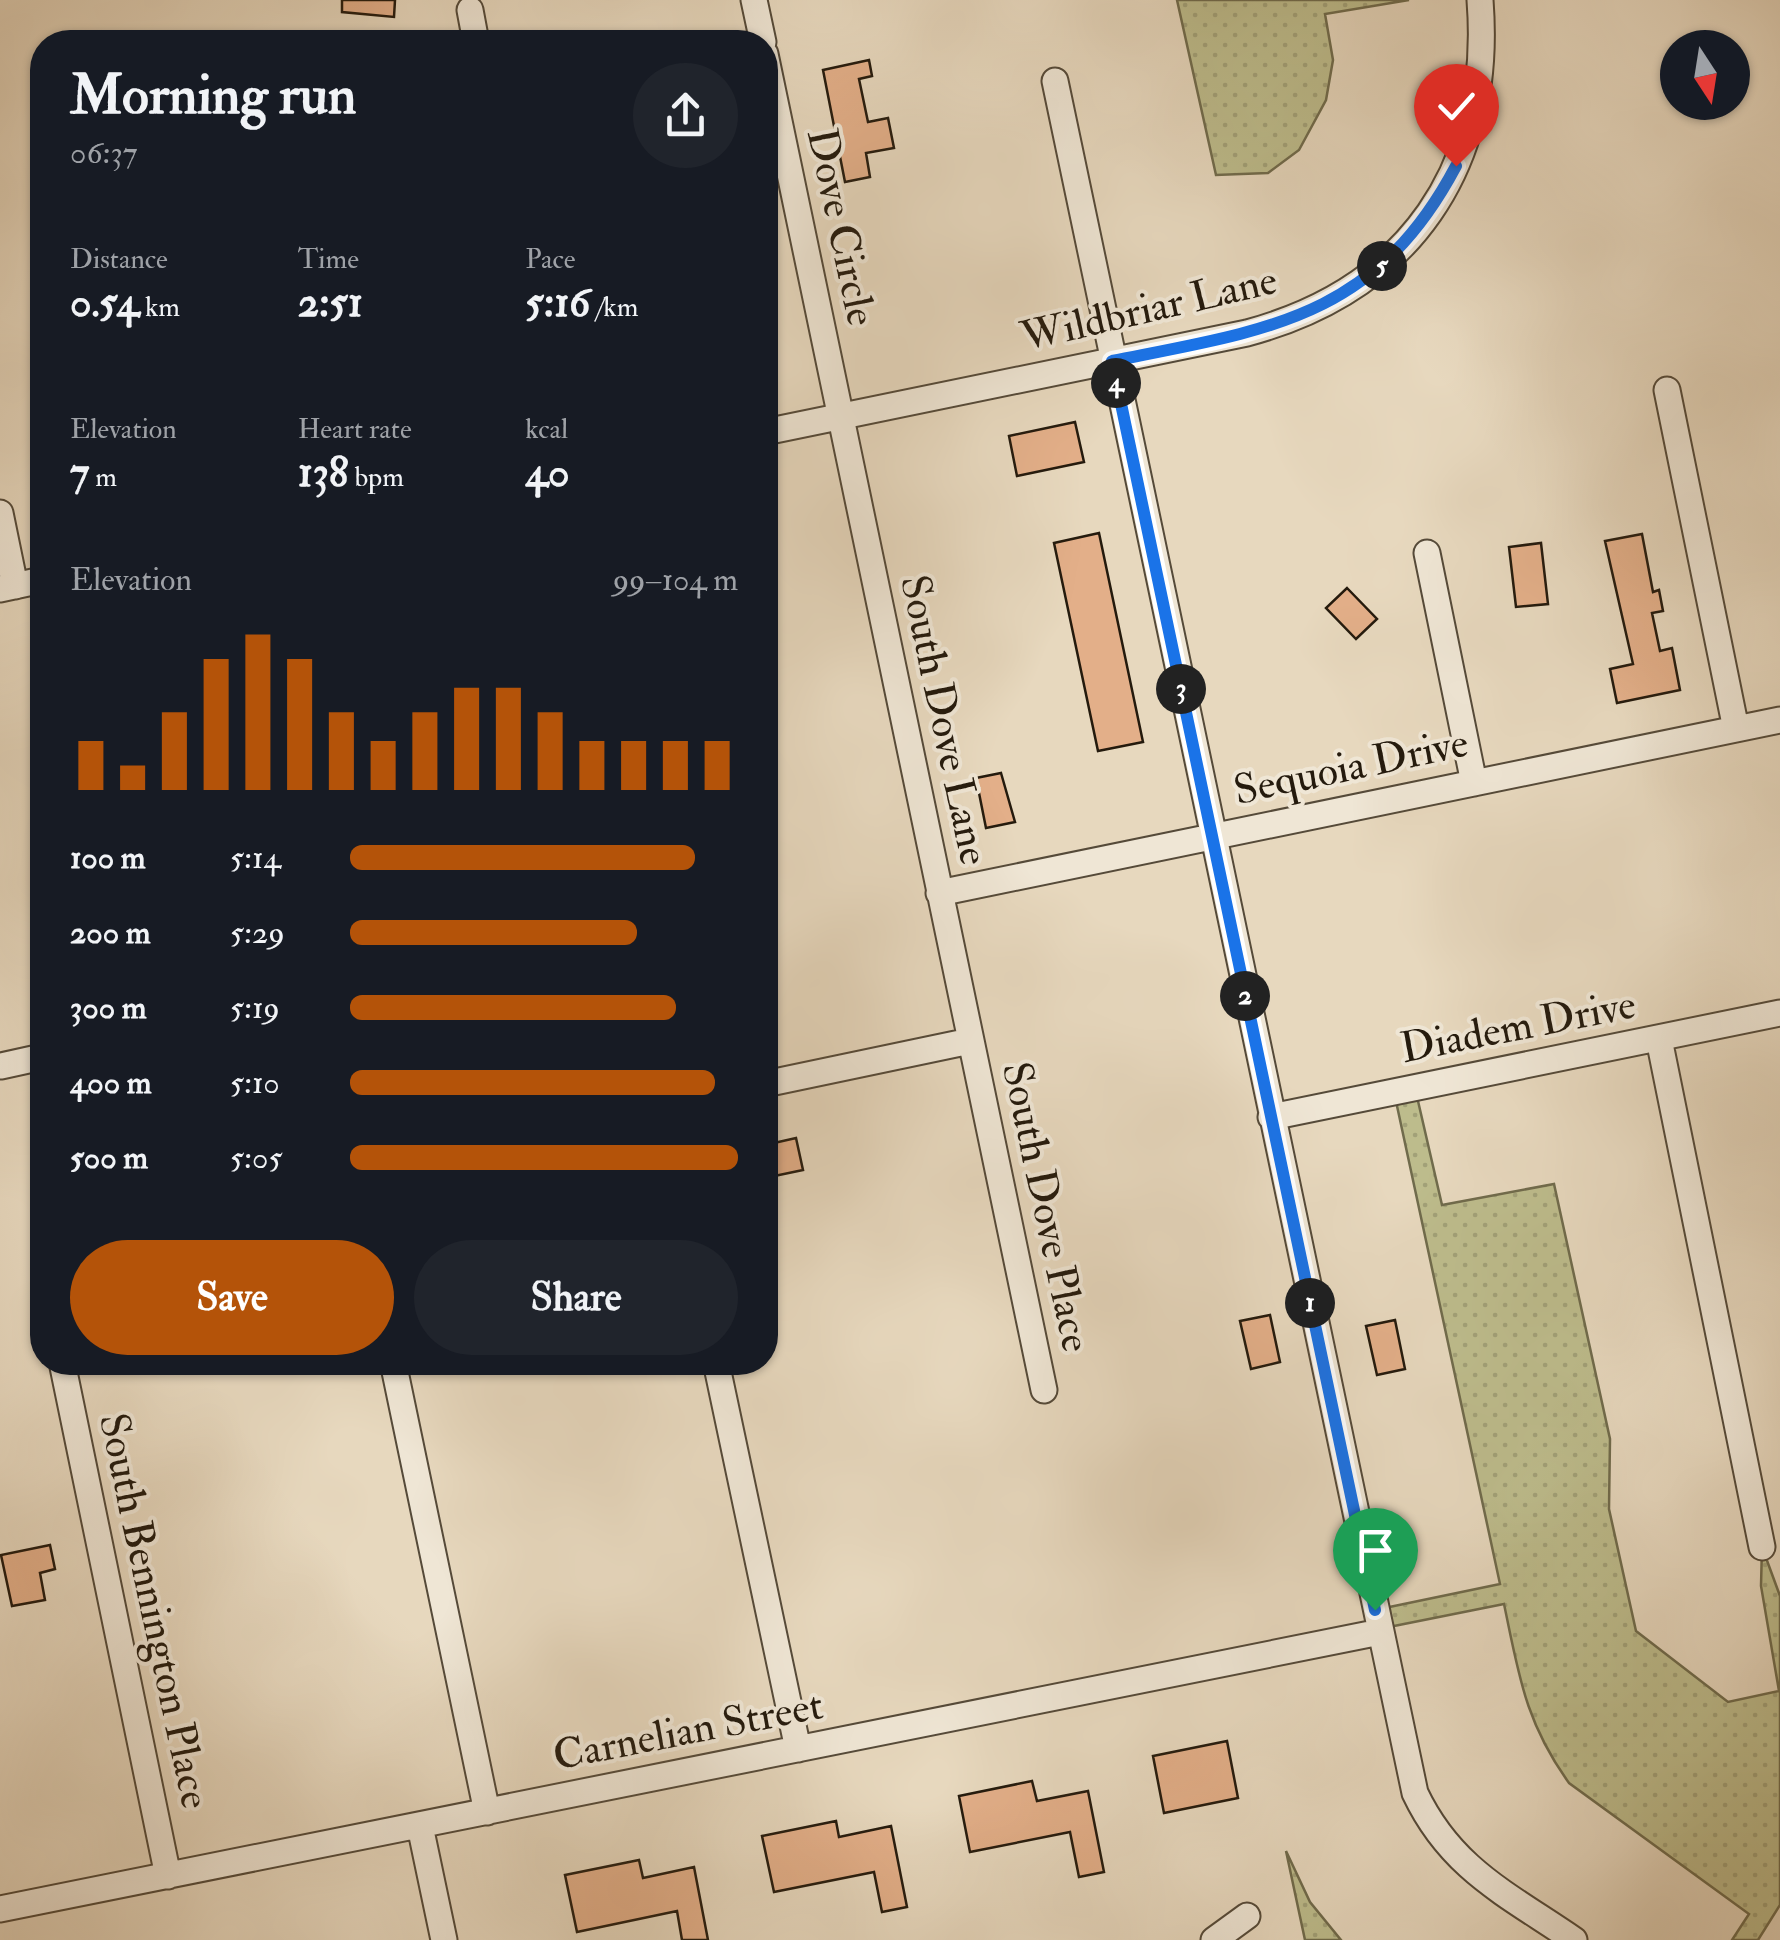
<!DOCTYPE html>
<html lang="en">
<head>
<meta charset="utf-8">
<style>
  :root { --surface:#171b24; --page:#20242c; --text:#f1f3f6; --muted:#9ea1a6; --accent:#b45309 }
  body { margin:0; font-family:"IM FELL Double Pica",serif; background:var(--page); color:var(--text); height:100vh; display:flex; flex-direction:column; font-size:38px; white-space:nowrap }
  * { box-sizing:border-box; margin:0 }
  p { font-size:32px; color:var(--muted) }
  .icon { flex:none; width:55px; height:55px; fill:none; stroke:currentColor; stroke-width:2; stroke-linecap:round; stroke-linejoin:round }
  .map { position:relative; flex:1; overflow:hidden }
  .side { position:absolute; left:30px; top:30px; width:748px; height:1345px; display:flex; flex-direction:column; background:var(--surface); border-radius:40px; box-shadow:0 2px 8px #0004 }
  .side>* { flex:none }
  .needle { width:65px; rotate:168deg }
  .tools { position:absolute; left:1660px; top:30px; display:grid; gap:20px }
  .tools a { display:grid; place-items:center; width:90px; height:90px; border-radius:50%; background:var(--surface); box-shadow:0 2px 8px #0004; font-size:50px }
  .pin { position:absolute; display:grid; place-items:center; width:85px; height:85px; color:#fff; margin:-102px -42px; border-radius:50% 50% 50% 0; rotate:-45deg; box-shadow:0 0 10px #0007 }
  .pin .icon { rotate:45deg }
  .km { position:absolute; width:50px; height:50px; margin:-25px; border-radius:50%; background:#222; color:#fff; font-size:28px; line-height:50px; text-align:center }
  .round { display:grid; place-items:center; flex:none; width:105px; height:105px; border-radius:52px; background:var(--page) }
  .headline { display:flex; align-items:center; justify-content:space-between; height:170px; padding:0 40px }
  h1 { font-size:55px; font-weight:800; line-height:75px }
  .figures { display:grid; grid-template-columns:repeat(3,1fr); gap:15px; height:170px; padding:10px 40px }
  .figures div { display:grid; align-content:center }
  .figures b { font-size:42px; font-weight:800 }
  .figures small { font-size:28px; font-weight:400 }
  .figures p { font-size:28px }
  .chart { height:280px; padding:20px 40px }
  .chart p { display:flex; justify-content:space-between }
  .chart svg { width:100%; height:180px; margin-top:10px; stroke:var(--accent); stroke-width:6 }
  .cta { display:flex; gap:20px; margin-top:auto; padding:20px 40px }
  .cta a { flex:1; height:115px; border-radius:60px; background:var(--accent); color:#fff; font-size:40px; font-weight:800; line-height:115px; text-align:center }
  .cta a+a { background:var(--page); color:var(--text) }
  ul { padding:0 40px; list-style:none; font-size:32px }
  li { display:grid; grid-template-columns:160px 120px 1fr; align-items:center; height:75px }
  li i { height:25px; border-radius:12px; background:var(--accent) }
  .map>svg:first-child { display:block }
  .park { fill:url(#park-dots); stroke:#706b4c; stroke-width:2.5 }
  .building { fill:#e3af89; stroke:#241a0d; stroke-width:2.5 }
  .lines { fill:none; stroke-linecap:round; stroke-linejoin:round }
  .street-casing { stroke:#554a39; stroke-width:29 }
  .street { stroke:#efe6d5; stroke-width:25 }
  .route-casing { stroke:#fff; stroke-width:20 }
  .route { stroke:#1a73e8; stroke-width:12 }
  .labels { text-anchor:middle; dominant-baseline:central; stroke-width:8; stroke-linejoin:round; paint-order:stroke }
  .street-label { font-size:42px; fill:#241a0d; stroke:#efe6d5 }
</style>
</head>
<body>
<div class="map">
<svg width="1780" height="1940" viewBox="0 0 1780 1940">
  <defs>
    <pattern id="park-dots" width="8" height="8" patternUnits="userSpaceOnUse" patternTransform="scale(2.5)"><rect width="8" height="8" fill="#bdbc8c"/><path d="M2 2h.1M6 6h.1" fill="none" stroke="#a2a178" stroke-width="1.8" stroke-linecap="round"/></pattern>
  </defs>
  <rect width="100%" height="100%" fill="#e7d8be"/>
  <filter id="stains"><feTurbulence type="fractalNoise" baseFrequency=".002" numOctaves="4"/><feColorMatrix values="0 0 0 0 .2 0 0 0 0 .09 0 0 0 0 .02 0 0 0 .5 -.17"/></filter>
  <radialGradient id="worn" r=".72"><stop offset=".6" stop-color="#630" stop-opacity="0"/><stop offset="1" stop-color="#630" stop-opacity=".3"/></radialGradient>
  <path class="park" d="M1177,0H1409L1325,14L1333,60L1326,100L1299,150L1268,173L1216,175Z
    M1415,1088L1442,1205L1554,1184L1610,1439L1609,1509L1636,1631L1728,1702L1779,1691L1761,1586L1762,1547L1780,1596V1905L1758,1940H1732L1749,1914L1569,1783C1525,1722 1519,1675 1504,1604L1379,1629L1375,1610L1500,1584L1394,1092Z
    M1286,1851L1310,1902L1341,1940H1305Z"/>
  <path class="building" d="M342,0H395L394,17L342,12Z
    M869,60L872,76L859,79L868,122L888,118L894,148L866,153L870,177L845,182L823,70Z
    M1075,422L1084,462L1017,476L1009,436Z
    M1099,533L1143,742L1098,751L1054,543Z
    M1642,534L1653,592L1659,590L1663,611L1652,613L1660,651L1672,648L1680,690L1617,703L1610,669L1633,664L1605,541Z
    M1541,543L1548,604L1516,607L1509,547Z
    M1347,588L1377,619L1356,639L1326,608Z
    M1001,773L1015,822L986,828L976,778Z
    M796,1138L803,1170L765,1178V1145Z
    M1270,1315L1280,1362L1251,1369L1240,1321Z
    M1395,1320L1405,1369L1377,1375L1366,1326Z
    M50,1545L55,1569L40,1573L45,1600L12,1606L1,1555Z
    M1227,1741L1238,1798L1164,1813L1153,1756Z
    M1032,1781L1037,1801L1088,1791L1104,1872L1079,1877L1070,1832L970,1852L959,1796Z
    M836,1821L839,1837L891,1826L907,1907L882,1912L874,1872L774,1892L762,1836Z
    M639,1860L643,1878L694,1867L708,1940H682L677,1911L577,1932L565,1875Z"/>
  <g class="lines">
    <g class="street-casing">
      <path id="street" d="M754,0L763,42
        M470,10L476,42
        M765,54L1044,1390
        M1055,81L1415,1793C1451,1869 1507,1894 1574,1940
        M1667,390L1736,729
        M765,432L1247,333C1410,289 1493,167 1480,0
        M0,513L15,586
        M1427,553L1474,783
        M0,589L42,580
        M939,893L1780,720
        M1659,1039L1762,1547
        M1,1066L42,1057
        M765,1084L970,1041
        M1271,1117L1780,1013
        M62,1362L168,1876
        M393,1362L487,1812
        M716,1362L798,1749
        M420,1826L444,1940
        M0,1909L1380,1632
        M1214,1940L1247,1916"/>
    </g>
    <use href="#street" class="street"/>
  </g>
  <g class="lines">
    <g class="route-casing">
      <path id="route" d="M1375,1610L1112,361C1267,330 1375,319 1456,166"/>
    </g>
    <use href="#route" class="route"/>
  </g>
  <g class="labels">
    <g class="street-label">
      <text transform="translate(841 227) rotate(78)">Dove Circle</text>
      <text transform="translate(1149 309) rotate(-13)">Wildbriar Lane</text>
      <text transform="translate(944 720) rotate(78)">South Dove Lane</text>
      <text transform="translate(1351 767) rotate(-12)">Sequoia Drive</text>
      <text transform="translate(1518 1027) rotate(-11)">Diadem Drive</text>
      <text transform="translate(1046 1207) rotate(78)">South Dove Place</text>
      <text transform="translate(154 1611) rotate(78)">South Bennington Place</text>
      <text transform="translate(688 1731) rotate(-11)">Carnelian Street</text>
    </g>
  </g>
  <rect width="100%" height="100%" filter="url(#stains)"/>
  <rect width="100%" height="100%" fill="url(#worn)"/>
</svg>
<div class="tools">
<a><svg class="needle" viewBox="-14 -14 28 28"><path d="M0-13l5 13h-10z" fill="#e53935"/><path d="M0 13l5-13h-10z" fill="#9ea1a6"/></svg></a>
</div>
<div class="pin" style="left:1375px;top:1610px;background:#1e9e55"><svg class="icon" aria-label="arrive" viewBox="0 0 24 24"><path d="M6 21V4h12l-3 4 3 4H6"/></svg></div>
<div class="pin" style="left:1456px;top:166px;background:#d93025"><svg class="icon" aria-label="check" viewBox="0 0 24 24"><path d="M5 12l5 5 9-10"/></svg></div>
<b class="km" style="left:1310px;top:1303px">1</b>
<b class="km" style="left:1245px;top:996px">2</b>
<b class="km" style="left:1181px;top:689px">3</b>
<b class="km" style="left:1116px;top:383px">4</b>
<b class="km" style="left:1382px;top:266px">5</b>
<section class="side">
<div class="headline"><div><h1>Morning run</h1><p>06:37</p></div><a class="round"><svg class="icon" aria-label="share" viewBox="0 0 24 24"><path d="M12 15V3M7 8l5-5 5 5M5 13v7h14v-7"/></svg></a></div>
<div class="figures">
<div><p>Distance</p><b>0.54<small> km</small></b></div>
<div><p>Time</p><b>2:51</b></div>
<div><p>Pace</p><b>5:16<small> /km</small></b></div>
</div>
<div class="figures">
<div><p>Elevation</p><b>7<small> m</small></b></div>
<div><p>Heart rate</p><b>138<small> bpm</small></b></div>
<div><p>kcal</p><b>40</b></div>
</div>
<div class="chart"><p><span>Elevation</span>99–104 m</p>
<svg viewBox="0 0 160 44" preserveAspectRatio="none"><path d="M5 44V32M15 44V38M25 44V25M35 44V12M45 44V6M55 44V12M65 44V25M75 44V32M85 44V25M95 44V19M105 44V19M115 44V25M125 44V32M135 44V32M145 44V32M155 44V32"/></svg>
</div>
<ul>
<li><b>100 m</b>5:14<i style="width:89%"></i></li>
<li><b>200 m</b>5:29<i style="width:74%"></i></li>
<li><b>300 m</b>5:19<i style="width:84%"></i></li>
<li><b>400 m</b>5:10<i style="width:94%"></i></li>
<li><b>500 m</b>5:05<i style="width:100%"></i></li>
</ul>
<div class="cta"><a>Save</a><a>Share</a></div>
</section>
</div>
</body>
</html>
